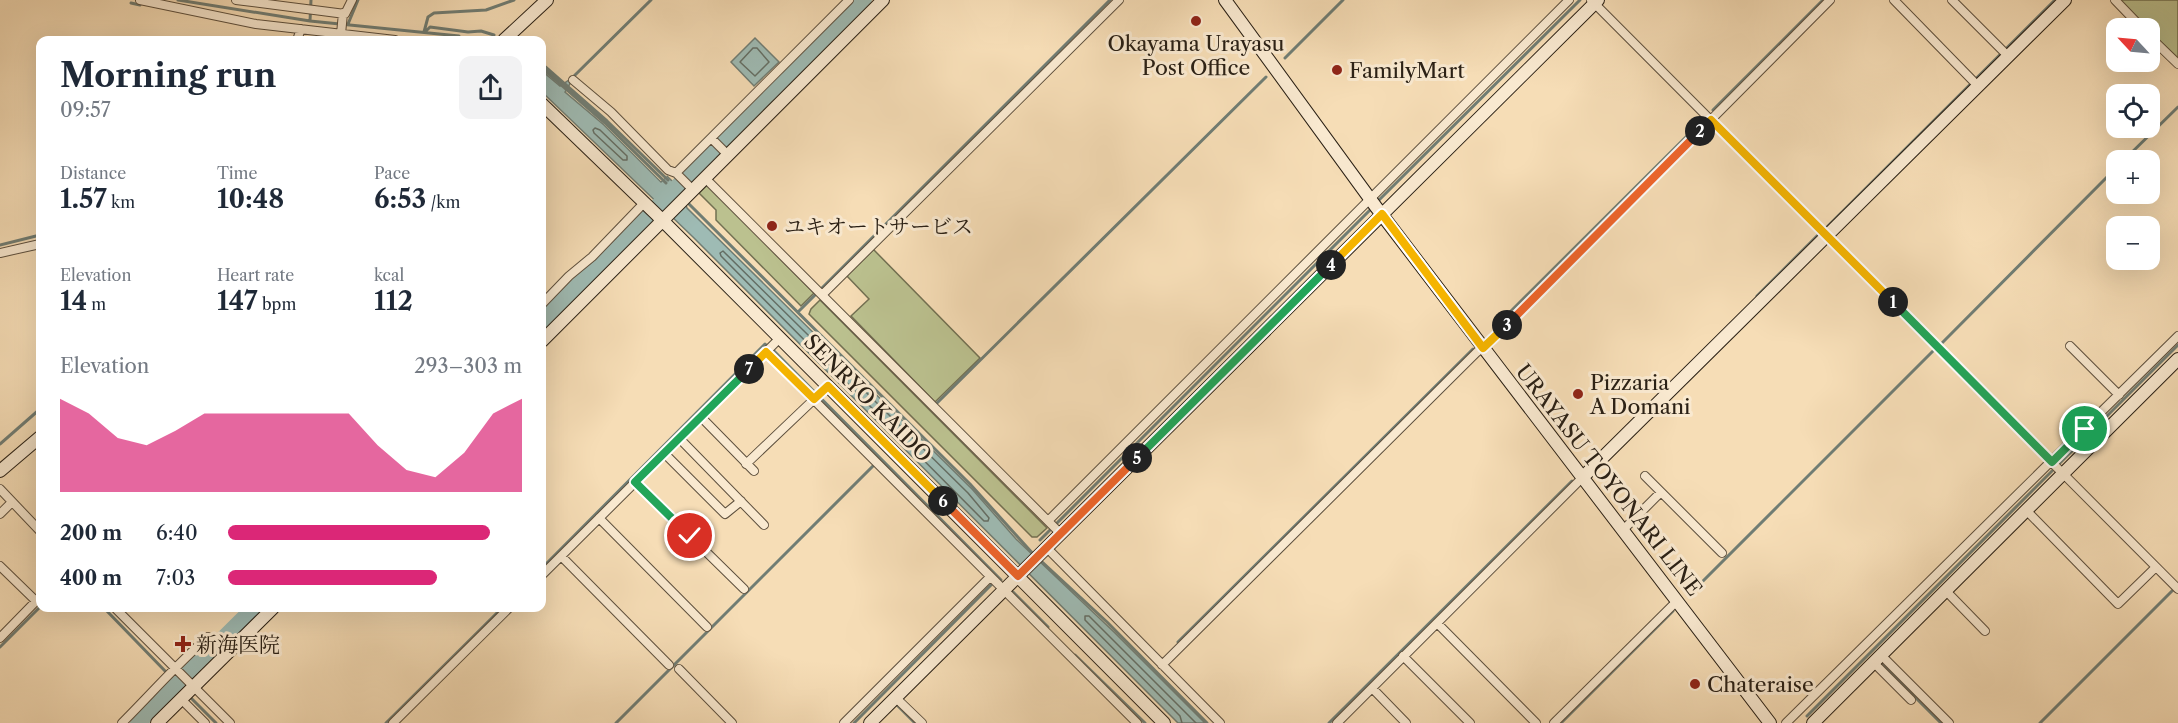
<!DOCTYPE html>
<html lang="en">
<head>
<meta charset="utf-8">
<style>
  :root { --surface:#fff; --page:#f2f2f3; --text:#1f2937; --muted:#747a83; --accent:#db2777 }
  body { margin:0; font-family:"Libre Caslon Text","Noto Serif JP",serif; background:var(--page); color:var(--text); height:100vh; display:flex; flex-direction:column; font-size:22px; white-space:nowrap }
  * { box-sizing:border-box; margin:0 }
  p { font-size:20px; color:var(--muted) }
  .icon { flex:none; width:33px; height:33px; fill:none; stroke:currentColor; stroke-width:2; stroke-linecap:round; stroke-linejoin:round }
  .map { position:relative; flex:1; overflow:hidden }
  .drawer { position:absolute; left:36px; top:36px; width:510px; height:576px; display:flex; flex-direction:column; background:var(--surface); border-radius:12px; box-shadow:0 6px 24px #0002 }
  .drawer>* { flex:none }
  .needle { width:39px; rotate:296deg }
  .tools { position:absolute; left:2106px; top:18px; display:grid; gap:12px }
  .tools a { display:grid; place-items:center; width:54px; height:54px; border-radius:12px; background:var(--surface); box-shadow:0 6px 24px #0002; font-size:30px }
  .pin { position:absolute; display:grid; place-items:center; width:51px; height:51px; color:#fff; margin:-26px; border:3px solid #fff; border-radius:50%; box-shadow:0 2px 6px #0007 }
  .km { position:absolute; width:30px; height:30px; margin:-15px; border-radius:50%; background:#222; color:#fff; font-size:16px; line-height:30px; text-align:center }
  .round { display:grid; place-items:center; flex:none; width:63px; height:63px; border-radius:12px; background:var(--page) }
  .summary { display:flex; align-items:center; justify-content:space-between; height:102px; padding:0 24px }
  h1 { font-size:33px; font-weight:700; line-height:45px }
  .metrics { display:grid; grid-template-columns:repeat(3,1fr); gap:9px; height:102px; padding:6px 24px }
  .metrics div { display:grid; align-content:center }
  .metrics b { font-size:26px; font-weight:700 }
  .metrics small { font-size:16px; font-weight:400 }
  .metrics p { font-size:16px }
  .chart { height:168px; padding:12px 24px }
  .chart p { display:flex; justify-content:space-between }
  .chart svg { width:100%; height:108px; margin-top:6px; fill:var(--accent); opacity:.7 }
  ul { padding:0 24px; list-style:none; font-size:20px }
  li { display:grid; grid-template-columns:96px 72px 1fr; align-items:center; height:45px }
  li i { height:15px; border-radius:8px; background:var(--accent) }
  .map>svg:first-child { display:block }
  .green { fill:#bbc18f; stroke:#727052; stroke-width:1.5 }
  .water { fill:#9ebbb4; stroke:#707d74; stroke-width:1.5 }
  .pier { fill:#f6ddb6 }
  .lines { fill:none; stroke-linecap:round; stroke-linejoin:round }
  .shore { stroke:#646e64; stroke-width:1.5 }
  .stream { stroke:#707d74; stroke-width:3 }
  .river { stroke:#9ebbb4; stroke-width:16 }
  .street-casing { stroke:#5d4f3d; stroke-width:10 }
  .secondary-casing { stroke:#2a2015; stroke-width:14 }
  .street { stroke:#f9e9d0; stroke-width:8 }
  .secondary { stroke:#f9e9d0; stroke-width:12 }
  .split-1-casing { stroke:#fff; stroke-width:12 }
  .split-2-casing { stroke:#fff; stroke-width:12 }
  .split-3-casing { stroke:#fff; stroke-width:12 }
  .split-4-casing { stroke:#fff; stroke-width:12 }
  .split-5-casing { stroke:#fff; stroke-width:12 }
  .split-6-casing { stroke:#fff; stroke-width:12 }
  .split-7-casing { stroke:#fff; stroke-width:12 }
  .split-8-casing { stroke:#fff; stroke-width:12 }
  .split-1 { stroke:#22a559; stroke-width:8 }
  .split-2 { stroke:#f5b400; stroke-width:8 }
  .split-3 { stroke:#f0652b; stroke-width:8 }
  .split-4 { stroke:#f5b400; stroke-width:8 }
  .split-5 { stroke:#22a559; stroke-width:8 }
  .split-6 { stroke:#f0652b; stroke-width:8 }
  .split-7 { stroke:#f5b400; stroke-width:8 }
  .split-8 { stroke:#22a559; stroke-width:8 }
  .poi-dot { fill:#8f2418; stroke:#f9e9d0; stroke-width:2 }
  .labels { text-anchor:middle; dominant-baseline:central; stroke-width:6; stroke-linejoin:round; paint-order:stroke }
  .poi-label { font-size:21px; fill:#2a2015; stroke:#f9e9d0; text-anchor:start }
  .street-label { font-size:21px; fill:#2a2015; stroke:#f9e9d0 }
</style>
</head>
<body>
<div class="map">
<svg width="2178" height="723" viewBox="0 0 2178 723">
  <rect width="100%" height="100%" fill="#f6ddb6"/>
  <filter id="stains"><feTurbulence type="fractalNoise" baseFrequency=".00333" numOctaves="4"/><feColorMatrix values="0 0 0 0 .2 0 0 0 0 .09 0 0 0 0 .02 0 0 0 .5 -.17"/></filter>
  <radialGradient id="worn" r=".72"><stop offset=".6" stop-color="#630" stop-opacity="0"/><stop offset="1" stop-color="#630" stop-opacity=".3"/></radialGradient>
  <path class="green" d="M2118,0H2178V60L2150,32V28H2146Z
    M707,185L814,293L801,306L716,220V210L699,193Z
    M873,249L980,358L935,402L851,316L869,299L846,275Z
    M820,300L1047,528L1037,537H1032L809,314L811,309Z"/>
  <path class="water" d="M755,38L779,62L754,86L731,62Z
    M542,71L560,86L569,80L571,82L565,92L604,125L661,182L667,176L681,190L687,208L972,489L1016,539L1115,633L1205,723H1178L693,237L542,92Z"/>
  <path class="pier" d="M574,95L606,123L662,178L665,174L667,176L661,181L604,124L573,97Z"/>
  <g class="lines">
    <path class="shore" d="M753,48H757L769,62L755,76L740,62Z
      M595,128L600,130L627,156V160H623L594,133L593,130Z
      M723,251L968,493L989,518L988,521H984L721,256L720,253Z
      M1182,723L1180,716L1085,620V616H1089L1196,723"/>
    <path class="stream" d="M178,0L310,21L459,36
      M131,3L140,5
      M310,21L311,0
      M348,24L358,0
      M426,31L430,27L468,32L481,31L494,35
      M424,32L428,17L434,13L486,10L514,0
      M318,36L358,40
      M1285,58L1343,0
      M542,64L607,121L668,180
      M542,68L605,123L666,183
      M572,78L651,0
      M1713,110L1823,0
      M2124,160L2178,107
      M686,201L970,484L1035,556
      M1376,203L1580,0
      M1826,228L2055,0
      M0,245L40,235
      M1757,296L1819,234
      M798,312L1110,0
      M1495,327L1703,120
      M1941,344L2116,168
      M774,351L1001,580
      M936,404L1266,77
      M0,444L40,409
      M1040,540L1372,208
      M1040,560L1107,622L1207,723
      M542,568L765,344L767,346
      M1013,592L1048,627
      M1690,594L1934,350
      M104,608L166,672
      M1178,642L1473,349
      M0,647L40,607
      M1075,655L1145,723
      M1883,665L1941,723
      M173,678L178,683
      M176,685L180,689
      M190,697L216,723
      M896,704L915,723
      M1807,716L2178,345
      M386,723L502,608
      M616,723L880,459
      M854,723L994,582
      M1329,723L1572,481
      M1561,723L1673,611
      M2040,723L2173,590"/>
    <path class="river" d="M658,206L864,0
      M542,321L647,216
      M138,723L254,608"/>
    <g class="street-casing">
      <path id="street" d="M140,0L256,24L395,40
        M236,0L345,14L352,0
        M1591,0L2178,589
        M1894,0L1978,86
        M1952,0L2008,56
        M2115,0L2142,28
        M341,34L343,13
        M2150,37L2178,64
        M297,40L301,29
        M573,80L611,112L668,170L676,173L693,190
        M711,138L728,155
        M676,173L849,0
        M705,178L1061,534
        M0,253L40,244
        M823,294L1119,0
        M542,304L569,276L592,257L644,203
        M2070,346L2119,395
        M766,352L1137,723
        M701,417L754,471
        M679,438L764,525
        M664,453L725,514L741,501
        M746,464L828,386
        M1645,476L1722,553
        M635,482L744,589
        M0,489L40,531
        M2026,510L2118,604L2156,567
        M0,514L12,502
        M599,518L707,627
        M1048,521L1569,0
        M1624,529L1661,492
        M1047,548L1220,723
        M561,556L669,665
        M0,566L36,601
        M542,575L780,338
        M1946,591L1985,631
        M115,608L230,723
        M1437,623L1536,723
        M0,638L40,597
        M1881,655L1949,723
        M1403,656L1470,723
        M1874,663L1911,700
        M1162,665L1477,352L1489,343L1830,0
        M679,669L732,723
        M1372,688L1406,723
        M896,698L922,723
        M181,699L205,723
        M122,723C151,694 177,664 208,637
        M393,723L509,608
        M844,723L990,577
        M1337,723L1582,478
        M1554,723L1678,600
        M1786,723L2178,336"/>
    </g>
    <g class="secondary-casing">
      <path id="secondary" d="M1225,0L1376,207L1770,723
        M504,40L547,0
        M542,104L656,214L1164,723
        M542,341L883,0
        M0,471L40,437
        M1582,478L2065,0
        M157,723L273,608
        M870,723L1598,0
        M1813,723L2178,359"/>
    </g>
    <use href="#street" class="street"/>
    <use href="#secondary" class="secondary"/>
  </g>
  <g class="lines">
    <g class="split-1-casing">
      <path id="split-1" d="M1893,302L2052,462L2085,429"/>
    </g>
    <g class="split-2-casing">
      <path id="split-2" d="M1700,131L1711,120L1893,302"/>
    </g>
    <g class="split-3-casing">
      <path id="split-3" d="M1507,325L1700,131"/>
    </g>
    <g class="split-4-casing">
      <path id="split-4" d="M1331,265L1382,214L1483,348L1507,325"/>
    </g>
    <g class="split-5-casing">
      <path id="split-5" d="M1137,458L1331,265"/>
    </g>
    <g class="split-6-casing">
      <path id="split-6" d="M943,501L1018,576L1137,458"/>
    </g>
    <g class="split-7-casing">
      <path id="split-7" d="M749,369L766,352L814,399L828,386L943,501"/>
    </g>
    <g class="split-8-casing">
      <path id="split-8" d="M690,536L635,482L749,369"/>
    </g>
    <use href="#split-1" class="split-1"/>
    <use href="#split-2" class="split-2"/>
    <use href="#split-3" class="split-3"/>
    <use href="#split-4" class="split-4"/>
    <use href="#split-5" class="split-5"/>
    <use href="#split-6" class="split-6"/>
    <use href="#split-7" class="split-7"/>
    <use href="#split-8" class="split-8"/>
  </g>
  <g class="poi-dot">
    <circle cx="1196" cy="21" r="6"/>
    <circle cx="1337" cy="70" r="6"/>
    <circle cx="772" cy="226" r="6"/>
    <circle cx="1578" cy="394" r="6"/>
    <path d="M180 635h6v6h6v6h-6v6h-6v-6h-6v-6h6z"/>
    <circle cx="1695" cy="684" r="6"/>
  </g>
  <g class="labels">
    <g class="poi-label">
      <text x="1196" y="43" text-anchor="middle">Okayama Urayasu<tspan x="1196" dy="24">Post Office</tspan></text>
      <text x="1349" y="70">FamilyMart</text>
      <text x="784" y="226">ユキオートサービス</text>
      <text x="1590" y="382">Pizzaria<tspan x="1590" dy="24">A Domani</tspan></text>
      <text x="196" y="644">新海医院</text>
      <text x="1707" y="684">Chateraise</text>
    </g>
    <g class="street-label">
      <text transform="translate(868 398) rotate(45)">SENRYO KAIDO</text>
      <text transform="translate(1609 480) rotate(52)">URAYASU TOYONARI LINE</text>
    </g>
  </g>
  <rect width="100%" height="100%" filter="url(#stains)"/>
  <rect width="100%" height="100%" fill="url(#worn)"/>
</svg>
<div class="tools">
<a><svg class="needle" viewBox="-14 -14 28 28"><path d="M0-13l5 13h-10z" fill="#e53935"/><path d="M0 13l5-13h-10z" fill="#747a83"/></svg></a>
<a><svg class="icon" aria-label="locate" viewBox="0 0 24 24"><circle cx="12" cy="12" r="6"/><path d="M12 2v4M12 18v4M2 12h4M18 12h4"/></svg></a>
<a>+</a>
<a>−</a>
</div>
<div class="pin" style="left:2085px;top:429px;background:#1e9e55"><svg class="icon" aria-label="arrive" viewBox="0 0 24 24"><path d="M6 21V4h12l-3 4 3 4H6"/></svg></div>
<div class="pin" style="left:690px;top:536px;background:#d93025"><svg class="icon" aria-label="check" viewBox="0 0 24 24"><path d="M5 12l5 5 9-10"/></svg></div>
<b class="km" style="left:1893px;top:302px">1</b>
<b class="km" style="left:1700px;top:131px">2</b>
<b class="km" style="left:1507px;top:325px">3</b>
<b class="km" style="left:1331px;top:265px">4</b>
<b class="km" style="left:1137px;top:458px">5</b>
<b class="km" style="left:943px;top:501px">6</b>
<b class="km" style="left:749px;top:369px">7</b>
<section class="drawer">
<div class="summary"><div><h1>Morning run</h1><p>09:57</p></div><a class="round"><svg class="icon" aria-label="share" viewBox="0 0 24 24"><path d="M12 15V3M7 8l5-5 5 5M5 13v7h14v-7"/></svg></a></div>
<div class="metrics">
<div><p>Distance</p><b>1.57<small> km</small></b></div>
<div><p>Time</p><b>10:48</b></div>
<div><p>Pace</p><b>6:53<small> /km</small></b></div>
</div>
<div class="metrics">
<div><p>Elevation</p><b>14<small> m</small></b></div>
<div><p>Heart rate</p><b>147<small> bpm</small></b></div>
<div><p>kcal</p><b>112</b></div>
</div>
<div class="chart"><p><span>Elevation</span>293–303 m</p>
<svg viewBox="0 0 160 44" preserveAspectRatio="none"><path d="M0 44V6L10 12L20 22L30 25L40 19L50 12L60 12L70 12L80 12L90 12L100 12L110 25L120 35L130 38L140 28L150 12L160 6V44z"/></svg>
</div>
<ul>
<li><b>200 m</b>6:40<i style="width:89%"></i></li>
<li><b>400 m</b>7:03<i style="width:71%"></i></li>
</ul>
</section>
</div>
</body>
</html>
